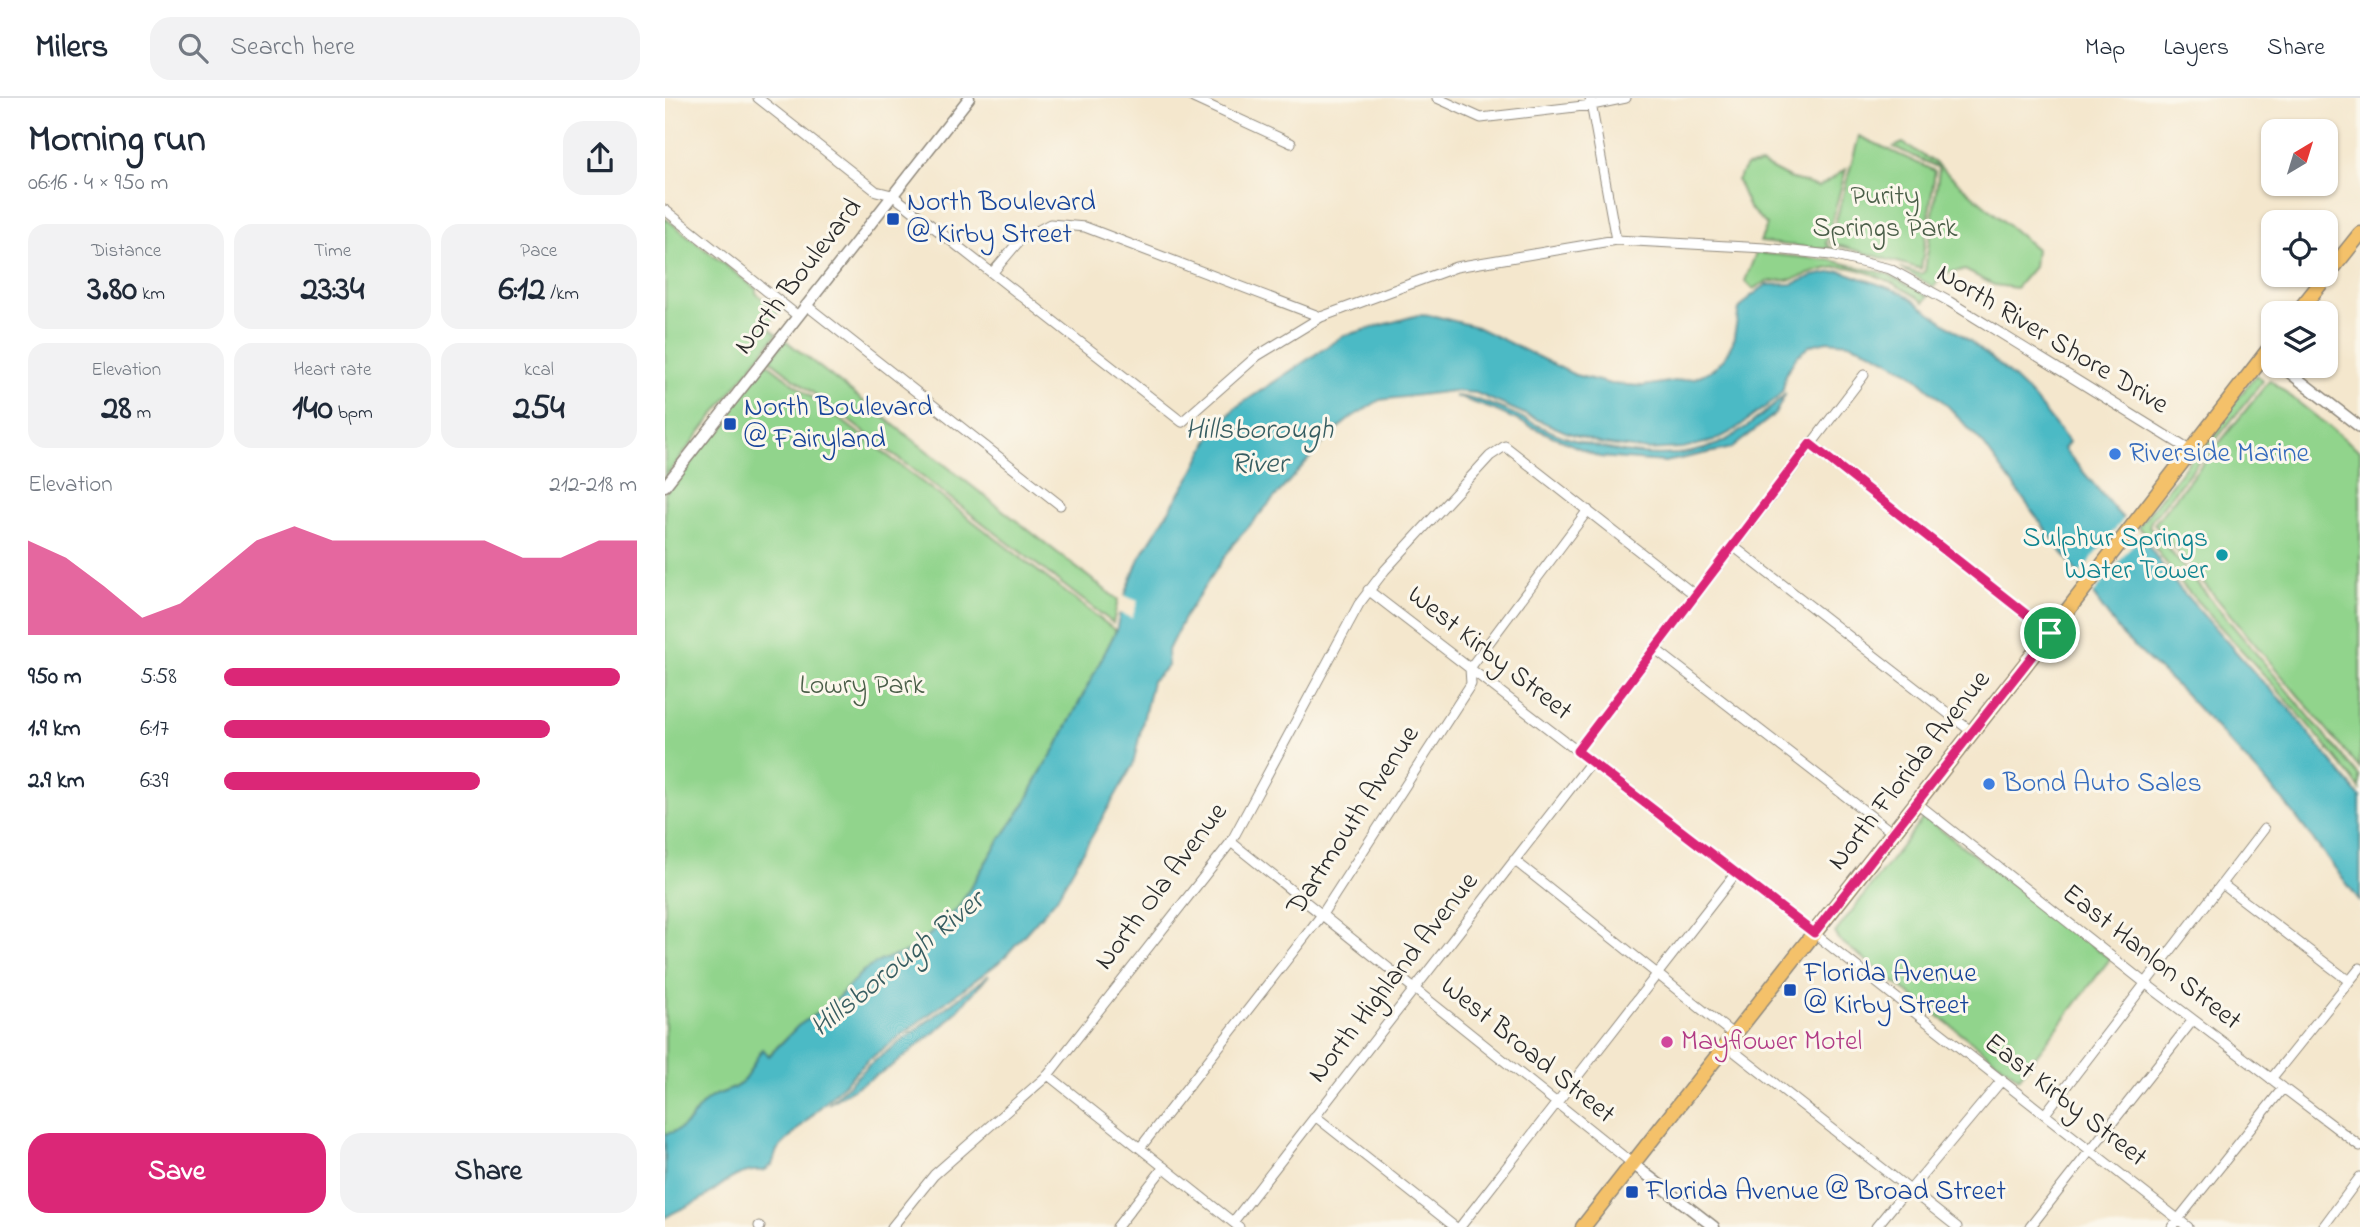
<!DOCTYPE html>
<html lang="en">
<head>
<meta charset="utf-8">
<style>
  :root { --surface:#fff; --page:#f2f2f3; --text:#1f2937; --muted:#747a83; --line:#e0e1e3; --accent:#db2777 }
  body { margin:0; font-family:"Indie Flower",sans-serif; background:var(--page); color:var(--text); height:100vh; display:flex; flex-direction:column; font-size:26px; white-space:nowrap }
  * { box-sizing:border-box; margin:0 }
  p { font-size:23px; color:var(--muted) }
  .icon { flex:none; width:38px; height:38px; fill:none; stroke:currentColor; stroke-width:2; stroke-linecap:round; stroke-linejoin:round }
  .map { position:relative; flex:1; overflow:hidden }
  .panel { display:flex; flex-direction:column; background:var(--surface); width:665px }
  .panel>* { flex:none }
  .needle { width:46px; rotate:38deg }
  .controls { position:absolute; left:1596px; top:21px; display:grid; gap:14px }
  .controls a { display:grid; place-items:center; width:77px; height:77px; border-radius:14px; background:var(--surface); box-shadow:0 2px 5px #0004; font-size:35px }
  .pin { position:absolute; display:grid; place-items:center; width:60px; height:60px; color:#fff; margin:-30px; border:4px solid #fff; border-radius:50%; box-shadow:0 2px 7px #0007 }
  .round { display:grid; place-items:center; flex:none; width:74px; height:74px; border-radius:21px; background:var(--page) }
  .overview { display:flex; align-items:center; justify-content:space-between; height:119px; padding:0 28px }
  h1 { font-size:38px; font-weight:700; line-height:52px }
  .stats { display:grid; grid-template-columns:repeat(3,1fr); gap:10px; height:119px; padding:7px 28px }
  .stats div { display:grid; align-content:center; border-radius:18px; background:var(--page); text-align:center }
  .stats b { font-size:35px; font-weight:700 }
  .stats small { font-size:19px; font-weight:400 }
  .stats p { font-size:19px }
  .chart { height:196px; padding:14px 28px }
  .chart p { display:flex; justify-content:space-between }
  .chart svg { width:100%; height:126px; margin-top:7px; fill:var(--accent); opacity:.7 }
  .action { display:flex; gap:14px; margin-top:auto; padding:14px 28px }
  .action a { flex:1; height:80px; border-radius:21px; background:var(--accent); color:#fff; font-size:28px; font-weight:700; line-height:80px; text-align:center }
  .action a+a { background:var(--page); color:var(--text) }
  ul { padding:0 28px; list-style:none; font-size:23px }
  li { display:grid; grid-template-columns:112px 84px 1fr; align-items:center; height:52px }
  li i { height:18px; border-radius:9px; background:var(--accent) }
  header { display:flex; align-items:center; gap:42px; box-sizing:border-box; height:98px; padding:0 35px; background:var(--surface); border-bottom:2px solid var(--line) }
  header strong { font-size:33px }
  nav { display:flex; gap:38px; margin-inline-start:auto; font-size:24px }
  .search { width:490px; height:63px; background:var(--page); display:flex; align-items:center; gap:18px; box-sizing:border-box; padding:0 24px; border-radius:21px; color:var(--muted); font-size:26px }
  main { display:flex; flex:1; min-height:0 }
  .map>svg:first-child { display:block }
  .green { fill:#91d48c; stroke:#5e805c; stroke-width:2 }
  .water { fill:#4cbac5; stroke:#3c7278; stroke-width:2 }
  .pier { fill:#f4e7cd }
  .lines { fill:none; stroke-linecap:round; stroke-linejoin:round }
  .minor-casing { stroke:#90897c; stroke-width:11 }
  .tertiary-casing { stroke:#90897c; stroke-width:13 }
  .primary-casing { stroke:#90897c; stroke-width:17 }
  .minor { stroke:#fff; stroke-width:9 }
  .tertiary { stroke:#fff; stroke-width:10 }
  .primary { stroke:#f4c16a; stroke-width:14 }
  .route-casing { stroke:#fff; stroke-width:14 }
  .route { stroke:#db2777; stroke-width:9 }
  .transit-dot { fill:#1a4fb4; stroke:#fbf7ec; stroke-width:2.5 }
  .shop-dot { fill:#3f7fe0; stroke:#fbf7ec; stroke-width:2.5 }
  .culture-dot { fill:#0f9aa8; stroke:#fbf7ec; stroke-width:2.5 }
  .hotel-dot { fill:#d1479c; stroke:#fbf7ec; stroke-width:2.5 }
  .labels { text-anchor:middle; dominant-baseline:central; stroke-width:6; stroke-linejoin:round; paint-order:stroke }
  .park-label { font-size:28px; fill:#4a5e48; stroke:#fbf7ec }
  .transit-label { font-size:28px; fill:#164399; stroke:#fbf7ec; text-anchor:start }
  .street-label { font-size:28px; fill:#2b2b2b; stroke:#fbf7ec }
  .shop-label { font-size:28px; fill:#366cbe; stroke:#fbf7ec; text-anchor:start }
  .culture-label { font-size:28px; fill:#0d838f; stroke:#fbf7ec; text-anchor:end }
  .hotel-label { font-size:28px; fill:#b23c85; stroke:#fbf7ec; text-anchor:start }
  .water-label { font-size:30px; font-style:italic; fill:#375d61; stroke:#fbf7ec }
</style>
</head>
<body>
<header>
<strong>Milers</strong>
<div class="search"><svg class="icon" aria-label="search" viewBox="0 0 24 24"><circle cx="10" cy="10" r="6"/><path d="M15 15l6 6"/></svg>Search here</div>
<nav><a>Map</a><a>Layers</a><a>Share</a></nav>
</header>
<main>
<section class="panel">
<div class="overview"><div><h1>Morning run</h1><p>06:16 · 4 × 950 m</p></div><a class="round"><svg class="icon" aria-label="share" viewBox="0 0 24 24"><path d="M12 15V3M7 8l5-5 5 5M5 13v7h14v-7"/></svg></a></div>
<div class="stats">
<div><p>Distance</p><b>3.80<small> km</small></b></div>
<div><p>Time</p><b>23:34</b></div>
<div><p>Pace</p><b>6:12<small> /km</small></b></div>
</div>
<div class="stats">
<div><p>Elevation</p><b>28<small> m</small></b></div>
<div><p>Heart rate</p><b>140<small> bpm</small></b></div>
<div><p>kcal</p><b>254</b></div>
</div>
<div class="chart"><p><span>Elevation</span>212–218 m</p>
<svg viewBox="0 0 160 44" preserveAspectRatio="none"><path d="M0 44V11L10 17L20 27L30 38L40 33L50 22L60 11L70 6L80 11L90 11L100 11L110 11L120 11L130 17L140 17L150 11L160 11V44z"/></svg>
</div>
<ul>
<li><b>950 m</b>5:58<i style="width:96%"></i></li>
<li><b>1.9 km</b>6:17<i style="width:79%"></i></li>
<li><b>2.9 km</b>6:39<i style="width:62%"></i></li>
</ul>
<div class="action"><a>Save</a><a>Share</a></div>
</section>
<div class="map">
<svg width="1695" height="1129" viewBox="0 0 1695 1129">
  <rect width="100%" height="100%" fill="#fbf7ec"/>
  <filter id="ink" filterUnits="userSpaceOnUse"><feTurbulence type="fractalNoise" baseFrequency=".0143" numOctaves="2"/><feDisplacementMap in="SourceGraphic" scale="14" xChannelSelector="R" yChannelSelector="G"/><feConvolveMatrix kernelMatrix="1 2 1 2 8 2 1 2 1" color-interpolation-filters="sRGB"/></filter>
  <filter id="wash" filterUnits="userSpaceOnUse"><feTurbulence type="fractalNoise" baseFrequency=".00686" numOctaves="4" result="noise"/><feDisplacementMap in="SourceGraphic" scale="28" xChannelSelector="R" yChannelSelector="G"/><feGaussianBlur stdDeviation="1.57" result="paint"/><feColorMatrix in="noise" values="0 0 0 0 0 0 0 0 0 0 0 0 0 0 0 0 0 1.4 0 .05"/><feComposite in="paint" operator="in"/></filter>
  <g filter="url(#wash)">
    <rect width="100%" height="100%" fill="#f4e7cd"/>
    <path class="green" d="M1194,38L1270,73L1256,171L1165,145Z
      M1238,45L1269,64L1371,151L1369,169L1351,190L1329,187L1300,172L1279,175L1269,189L1235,170L1256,176L1260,173L1274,72L1272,69L1229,49Z
      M1097,66L1124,80L1154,89L1181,71L1161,145L1164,149L1190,157L1168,152L1095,144L1102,127L1084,110L1072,82L1081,68Z
      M0,120L91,191V195L114,213L102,228L112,236L0,379Z
      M1091,155L1165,162L1222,176L1263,198L1259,204C1241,191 1199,168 1175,169C1159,169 1144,177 1128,181C1110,185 1106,179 1088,191L1080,183Z
      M120,242L453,502L448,525L105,262Z
      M102,265L451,533L391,650L374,677L360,706L332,746L293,810L248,852L198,873L170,903L133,928L103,958L98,952C89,962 87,973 78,983C68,994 56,993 45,1000C25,1013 28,1031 0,1036V395Z
      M1591,277L1598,283L1486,423L1484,428L1695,679V691C1642,621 1581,558 1522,492C1504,472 1492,449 1473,429Z
      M1605,282L1695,353V671L1489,426Z
      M1259,719L1445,861L1354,980L1173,841L1170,835Z"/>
    <path class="water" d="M1176,173L1238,195L1305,243L1340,272L1367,298L1404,344L1399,351L1451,413L1481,444L1508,483L1595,581L1622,608L1695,699V803L1618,702L1519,595L1458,538L1319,347L1283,308L1246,275L1208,254L1184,245L1162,243L1146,247L1132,258L1120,277L1118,292L1111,301L1068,333L1049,343L1018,350L982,352L937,346L901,334L811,295L787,293L715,302L687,319L666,336L569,445L520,518L502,554L503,568L487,583L468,667L391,801L337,862L202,963L112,1052L107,1067L99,1073C72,1070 56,1089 35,1102C23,1109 11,1112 0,1120V1036C30,1030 25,1013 45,1000C56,993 67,995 78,983C87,973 89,961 98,951L104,958L133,928L170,903L198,873L217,862L248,852L293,810L332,746L360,706L374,677L391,650L451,533L457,505L473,463L529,372L545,340L570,310L678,238L753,217L770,218L812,229L910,277L946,286L978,288L1030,280L1047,272L1059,261L1068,244L1074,211L1085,199L1101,187L1128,186L1148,178Z
      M1121,295L1110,316L1067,350L1000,364L934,359L827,311L789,298C828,301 863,325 900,339C946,355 1006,366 1053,346C1066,340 1078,332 1089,323C1101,314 1112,306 1121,295Z
      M324,877L281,925L227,968L163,1006L205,966Z"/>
    <path class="pier" d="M1460,419L1477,435L1427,498L1411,480Z
      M457,497L473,503L467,520L451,514Z"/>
  </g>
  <g filter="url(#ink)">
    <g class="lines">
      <g class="minor-casing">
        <path id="minor" d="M93,0L211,93L227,97L239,106L517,324L592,258L656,219L791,169L951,142L1100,150L1166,157L1225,171L1285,204L1526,353
          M528,0L626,45
          M772,0L816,20L927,7L961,0
          M925,0L951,142
          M0,112L133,218
          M328,174L355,142L385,126L420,129L656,219
          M141,207L395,407
          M1145,346L1385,535
          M1068,448L1307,634
          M703,492L1141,829L1523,1129
          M989,550L1228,735
          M912,653L1199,277
          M1252,705L1480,885L1695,1048
          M566,744L968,1066
          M849,762L1069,937
          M1557,786L1684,883
          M1061,947L1292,1129
          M383,977L574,1129
          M1606,981L1695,870
          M1380,1016L1599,731
          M650,1018L790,1129
          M475,1050L656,818L806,586L805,570L923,412
          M1245,1092L1337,982
          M568,1124L926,664
          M94,1128L95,1129
          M227,1129L269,1077L383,977L566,744L694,506L720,472L825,358L840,348L1030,497
          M452,1129L499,1069
          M795,1129L1071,775
          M1211,1129L1243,1090
          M1365,1129L1528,922
          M1507,1129L1618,990
          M1658,1129L1695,1079"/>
      </g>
      <g class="tertiary-casing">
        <path id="tertiary" d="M1616,268L1695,329
          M0,388L304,0
          M968,1066L1049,1129"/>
      </g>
      <g class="primary-casing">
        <path id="primary" d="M1632,215L1695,136
          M918,1129L1385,535L1608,246"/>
      </g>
      <use href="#minor" class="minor"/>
      <use href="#tertiary" class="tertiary"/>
      <use href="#primary" class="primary"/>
    </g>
  </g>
  <g class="lines" filter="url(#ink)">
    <g class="route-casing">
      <path id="route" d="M1145,346L1385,535L1149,835L912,653Z"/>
    </g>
    <use href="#route" class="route"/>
  </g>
  <g class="transit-dot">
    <rect x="221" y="114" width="14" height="14" rx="3.5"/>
    <rect x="58" y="319" width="14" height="14" rx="3.5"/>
    <rect x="1118" y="885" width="14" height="14" rx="3.5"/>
    <rect x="960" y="1087" width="14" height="14" rx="3.5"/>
  </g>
  <g class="shop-dot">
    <circle cx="1450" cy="356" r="7"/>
    <circle cx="1324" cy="686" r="7"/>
  </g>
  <circle class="culture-dot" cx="1557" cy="457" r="7"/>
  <circle class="hotel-dot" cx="1002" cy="944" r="7"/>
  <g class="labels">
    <g class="park-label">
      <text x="1220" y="99">Purity<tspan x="1220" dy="32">Springs Park</tspan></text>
      <text x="197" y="588">Lowry Park</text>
    </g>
    <g class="transit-label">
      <text x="242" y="105">North Boulevard<tspan x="242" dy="32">@ Kirby Street</tspan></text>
      <text x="79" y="310">North Boulevard<tspan x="79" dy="32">@ Fairyland</tspan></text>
      <text x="1139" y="876">Florida Avenue<tspan x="1139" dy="32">@ Kirby Street</tspan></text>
      <text x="981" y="1094">Florida Avenue @ Broad Street</text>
    </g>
    <g class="street-label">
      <text transform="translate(134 179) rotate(-52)">North Boulevard</text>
      <text transform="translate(1387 242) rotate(31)">North River Shore Drive</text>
      <text transform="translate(824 556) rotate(38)">West Kirby Street</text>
      <text transform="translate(1245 673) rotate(-52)">North Florida Avenue</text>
      <text transform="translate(689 723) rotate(-57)">Dartmouth Avenue</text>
      <text transform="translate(497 789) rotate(-53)">North Ola Avenue</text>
      <text transform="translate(1486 860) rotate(38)">East Hanlon Street</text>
      <text transform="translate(729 880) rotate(-52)">North Highland Avenue</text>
      <text transform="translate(862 953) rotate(39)">West Broad Street</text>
      <text transform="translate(1400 1003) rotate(38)">East Kirby Street</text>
    </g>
    <g class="shop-label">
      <text x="1464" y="356">Riverside Marine</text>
      <text x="1338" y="686">Bond Auto Sales</text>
    </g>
    <g class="culture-label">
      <text x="1543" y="441">Sulphur Springs<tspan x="1543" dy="32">Water Tower</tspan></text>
    </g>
    <g class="hotel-label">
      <text x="1016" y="944">Mayflower Motel</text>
    </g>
    <g class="water-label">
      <text x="594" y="333">Hillsborough<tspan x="594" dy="34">River</tspan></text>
      <text transform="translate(233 867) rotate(-39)">Hillsborough River</text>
    </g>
  </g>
</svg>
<div class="controls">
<a><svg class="needle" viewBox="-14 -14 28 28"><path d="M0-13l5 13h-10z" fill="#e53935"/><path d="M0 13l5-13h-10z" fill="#747a83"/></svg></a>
<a><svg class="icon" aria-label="locate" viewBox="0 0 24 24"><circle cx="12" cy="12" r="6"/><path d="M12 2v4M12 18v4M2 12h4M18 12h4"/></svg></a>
<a><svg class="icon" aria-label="layers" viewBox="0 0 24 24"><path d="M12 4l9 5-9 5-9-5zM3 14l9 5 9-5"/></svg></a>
</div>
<div class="pin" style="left:1385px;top:535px;background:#1e9e55"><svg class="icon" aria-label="arrive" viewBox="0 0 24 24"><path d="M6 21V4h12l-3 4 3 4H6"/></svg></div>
</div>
</main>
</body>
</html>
